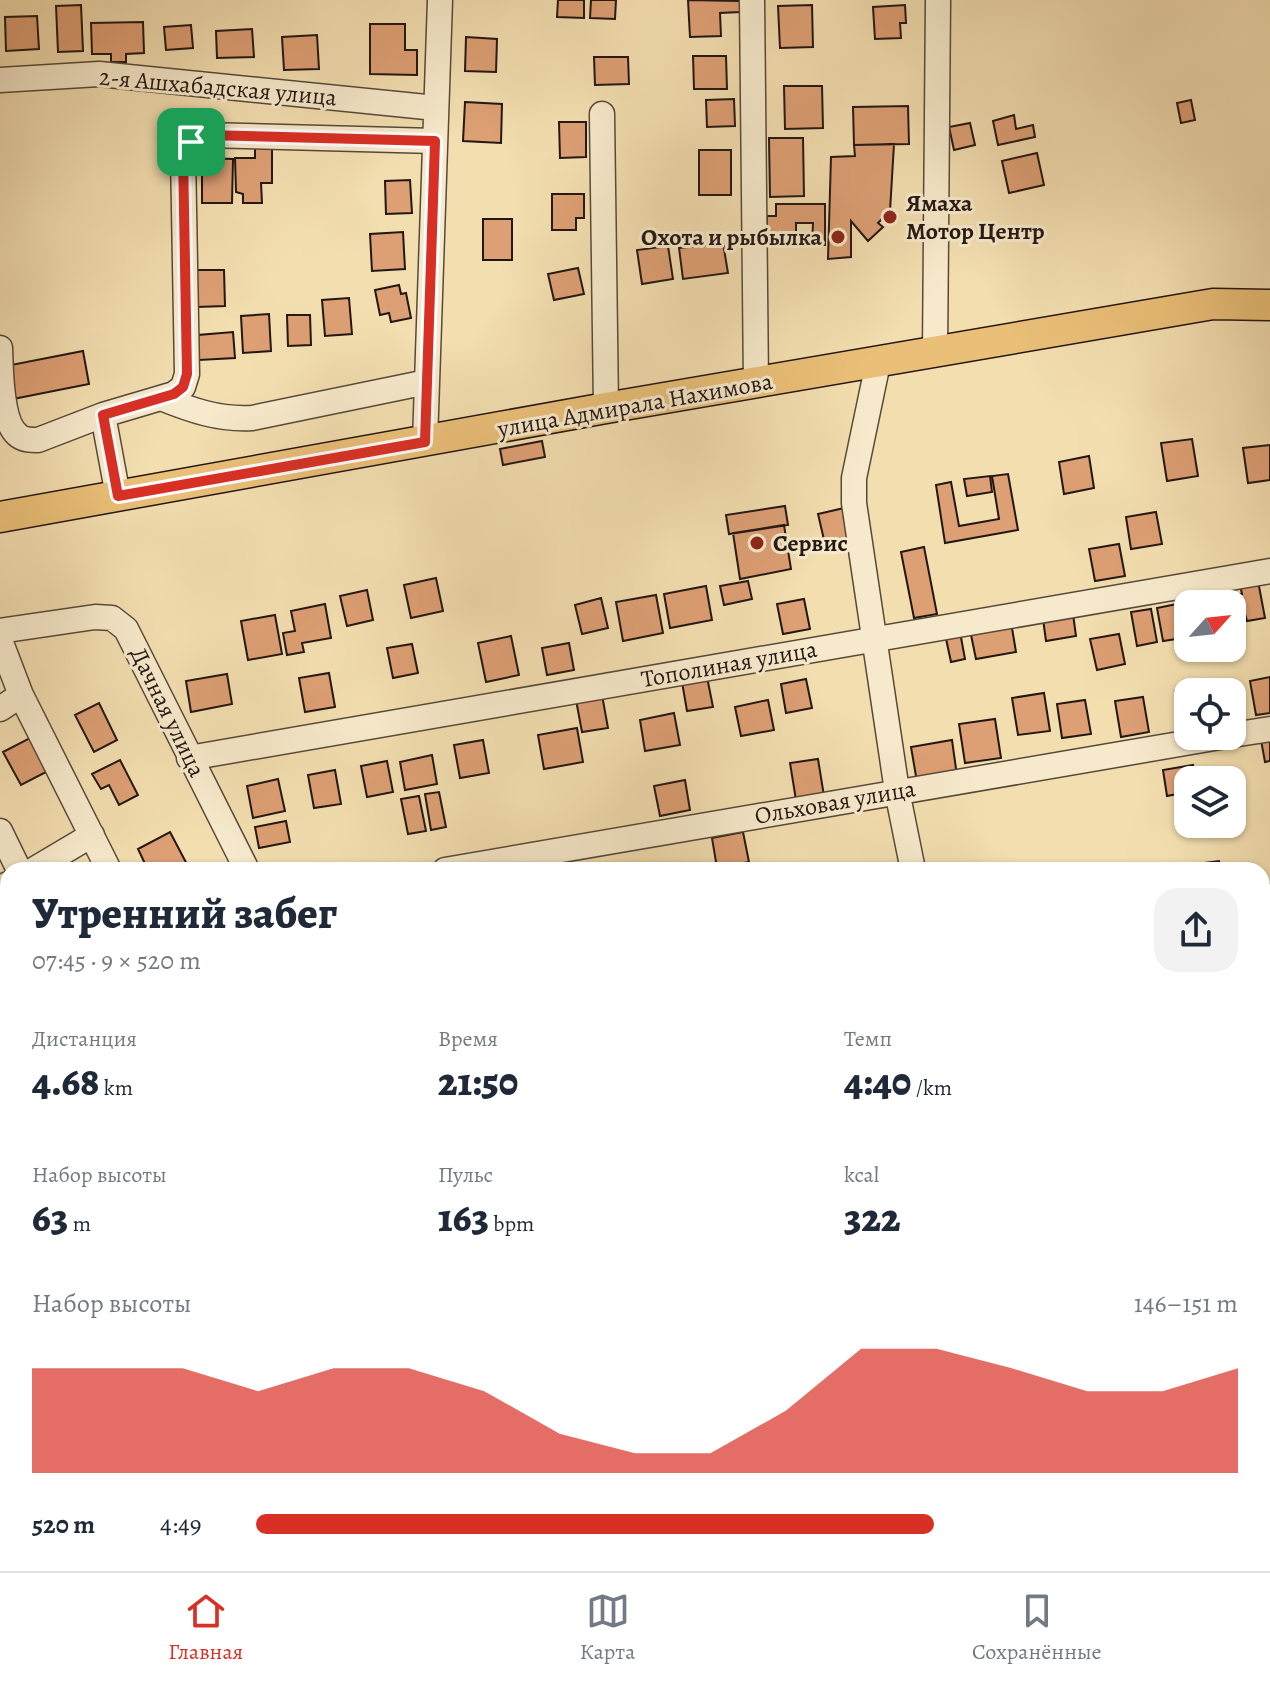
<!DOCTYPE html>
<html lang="ru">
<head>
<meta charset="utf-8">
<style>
  :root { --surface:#fff; --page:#f2f2f3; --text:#1f2937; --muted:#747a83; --line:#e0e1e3; --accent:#d93025 }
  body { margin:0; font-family:Alegreya,serif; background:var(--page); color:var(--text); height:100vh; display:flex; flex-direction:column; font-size:30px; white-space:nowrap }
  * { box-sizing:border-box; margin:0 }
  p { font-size:26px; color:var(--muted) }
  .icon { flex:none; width:44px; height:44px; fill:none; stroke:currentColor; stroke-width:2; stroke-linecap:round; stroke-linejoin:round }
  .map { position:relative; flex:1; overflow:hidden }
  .side { position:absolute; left:0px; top:862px; width:1270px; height:710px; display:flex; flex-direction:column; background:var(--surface); border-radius:24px 24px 0 0; box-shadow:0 2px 6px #0004 }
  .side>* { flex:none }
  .needle { width:52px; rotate:63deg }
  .tools { position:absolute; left:1174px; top:590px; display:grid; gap:16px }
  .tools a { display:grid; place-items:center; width:72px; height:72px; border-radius:16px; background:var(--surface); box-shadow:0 2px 6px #0004; font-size:40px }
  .pin { position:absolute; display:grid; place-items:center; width:68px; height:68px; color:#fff; margin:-34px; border-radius:16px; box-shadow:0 4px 12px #0006 }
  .round { display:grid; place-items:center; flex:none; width:84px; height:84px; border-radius:24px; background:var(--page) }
  .overview { display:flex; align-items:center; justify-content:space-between; height:136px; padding:0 32px }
  h1 { font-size:44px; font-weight:800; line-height:60px }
  .figures { display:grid; grid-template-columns:repeat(3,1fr); gap:12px; height:136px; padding:8px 32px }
  .figures div { display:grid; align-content:center }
  .figures b { font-size:40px; font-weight:800 }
  .figures small { font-size:22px; font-weight:400 }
  .figures p { font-size:22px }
  .chart { height:224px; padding:16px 32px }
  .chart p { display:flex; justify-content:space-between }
  .chart svg { width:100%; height:144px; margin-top:8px; fill:var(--accent); opacity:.7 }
  ul { padding:0 32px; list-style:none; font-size:26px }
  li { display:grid; grid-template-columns:128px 96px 1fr; align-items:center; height:60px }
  li i { height:20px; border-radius:10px; background:var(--accent) }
  .tab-bar { display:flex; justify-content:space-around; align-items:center; height:112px; border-top:2px solid var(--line); background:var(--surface); font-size:22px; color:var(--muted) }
  .tab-bar a { display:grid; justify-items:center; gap:4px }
  .tab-bar .selected { color:var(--accent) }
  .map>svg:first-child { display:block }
  .green { fill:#bec088; stroke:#706c4e; stroke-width:2 }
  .building { fill:#dd9f74; stroke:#231713; stroke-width:2 }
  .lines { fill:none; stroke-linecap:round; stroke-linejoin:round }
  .minor-casing { stroke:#57493a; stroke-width:27 }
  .major-casing { stroke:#231713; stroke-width:33 }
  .minor { stroke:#f7eacc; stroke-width:24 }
  .major { stroke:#eabf78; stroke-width:30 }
  .route-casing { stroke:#fff; stroke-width:16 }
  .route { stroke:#d93025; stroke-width:10 }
  .poi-dot { fill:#8f2418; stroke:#f7eacc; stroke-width:3 }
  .labels { text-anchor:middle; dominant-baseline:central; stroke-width:6; stroke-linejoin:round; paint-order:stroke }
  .street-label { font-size:24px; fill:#231713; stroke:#f7eacc }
  .poi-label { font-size:24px; font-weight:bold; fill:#231713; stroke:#f7eacc; text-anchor:start }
</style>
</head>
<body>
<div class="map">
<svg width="1270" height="1571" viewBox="0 0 1270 1571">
  <rect width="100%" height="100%" fill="#f3deb0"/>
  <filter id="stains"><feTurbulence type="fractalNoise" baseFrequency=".0025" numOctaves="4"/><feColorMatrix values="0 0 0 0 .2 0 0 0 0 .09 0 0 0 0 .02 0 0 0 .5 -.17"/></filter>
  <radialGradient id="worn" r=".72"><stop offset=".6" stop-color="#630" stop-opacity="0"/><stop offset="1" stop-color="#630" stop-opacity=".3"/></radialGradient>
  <path class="green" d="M927,1564H1206L1211,1571H930Z"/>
  <path class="building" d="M558,0H584V18L557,17Z
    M591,0H616L615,19L590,18Z
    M688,0L740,1V12L720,13L721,36L690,37Z
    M81,5L83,51L58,52L56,6Z
    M812,5L813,47L780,48L778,6Z
    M905,5L906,23H900L901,38L875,39L873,7Z
    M37,16L39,49L6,51L5,17Z
    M143,22L144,53L126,54V62H111V54H92L91,23Z
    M370,24H405V50H417V75L370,74Z
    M191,25L193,48L166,50L164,27Z
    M252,29L254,57L217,58L216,31Z
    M317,35L319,69L284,70L282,37Z
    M466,37L497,39L496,72L465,71Z
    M693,56H726L727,89H694Z
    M594,57H628L629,84L595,85Z
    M784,86H822L823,128L785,129Z
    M734,99L735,126L707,127L706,100Z
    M1191,100L1195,120L1181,123L1177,103Z
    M465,102L502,104L501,143L463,141Z
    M908,106L909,144L854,145L853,107Z
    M1014,115L1016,129L1033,125L1035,137L998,145L993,121Z
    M559,122H586V157L560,158Z
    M970,123L975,145L954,150L949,127Z
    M769,138H803L804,196L770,197Z
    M894,144L890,211L878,223L883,227L868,241L851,221V257L828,259L831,157L855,156L854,145Z
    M255,145H272V183H261L262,203H243V194L236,192L235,158H255Z
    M699,150H731V195H699Z
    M1037,153L1044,185L1009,193L1002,161Z
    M202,158L233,159L232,203H202Z
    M410,180L412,213L386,214L385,181Z
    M552,194H584V218H576V230H552Z
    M776,204H825V245H812L813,223H796V243H767V216H776Z
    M483,219H512V260H483Z
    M403,232L405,269L372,271L370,234Z
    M723,243L728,273L683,279L679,248Z
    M668,246L673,279L642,284L637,250Z
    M578,268L584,294L554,300L548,274Z
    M196,270H224L225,306L197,307Z
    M399,285L401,294L406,293L411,318L391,322L389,313L380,315L375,290Z
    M349,298L352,334L325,336L322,300Z
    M269,314L271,351L243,353L241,316Z
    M287,315H310L311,345L288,346Z
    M233,332L235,358L199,360L198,335Z
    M83,351L89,384L13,399L6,366Z
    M1192,439L1198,476L1167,481L1161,443Z
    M542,441L545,457L503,465L500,449Z
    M1270,445V480L1248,483L1243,448Z
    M1089,456L1094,488L1064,494L1059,462Z
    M1008,474L1018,530L945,543L936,485L951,482L959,526L999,519L992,476Z
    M990,476L992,492L967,496L964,479Z
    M785,506L788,525L729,534L726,515Z
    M844,508L851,538L825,544L818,514Z
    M1156,512L1162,544L1131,549L1126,517Z
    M784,525L791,569L740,579L733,533Z
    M1119,544L1125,576L1095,581L1089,549Z
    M924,547L937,614L914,618L901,552Z
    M436,578L443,611L411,618L404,585Z
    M748,581L752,599L724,605L720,586Z
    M1258,581L1265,618L1247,621L1245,614L1232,617V604H1227L1225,597L1242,594L1240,585Z
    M706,586L712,620L670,628L664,594Z
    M367,590L373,620L347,626L340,596Z
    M656,595L663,633L623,641L616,602Z
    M601,598L608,628L582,634L575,605Z
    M804,599L810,629L783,634L777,604Z
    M325,604L331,638L302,643L304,652L287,655L283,633L295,631L291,611Z
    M1177,604L1183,638L1163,641L1157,608Z
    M1151,609L1157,642L1137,646L1131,612Z
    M1073,614L1076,636L1046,641L1043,619Z
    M275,615L282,654L248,660L241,621Z
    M1011,622L1016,652L976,659L970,630Z
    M960,632L965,659L951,662L945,634Z
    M1119,634L1125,664L1097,670L1090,639Z
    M511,636L519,675L486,682L478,643Z
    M569,643L574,670L547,675L542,648Z
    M412,644L418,673L393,678L387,648Z
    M329,673L335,707L305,712L299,678Z
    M227,674L232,704L191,712L186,681Z
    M707,677L713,707L687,711L682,682Z
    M1270,677V713L1256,715L1250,681Z
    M806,679L812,708L786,713L781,684Z
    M1240,685L1245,716L1232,718V692H1213V690Z
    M1192,688L1193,692H1188V725L1181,726L1175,691Z
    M1044,693L1050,731L1018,735L1012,698Z
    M602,695L608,728L582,732L576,700Z
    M1143,697L1149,732L1121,737L1115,701Z
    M768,700L774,730L741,736L735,707Z
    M1085,700L1091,734L1062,738L1057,704Z
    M99,703L117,740L94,752L75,715Z
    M674,713L680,745L645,751L640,720Z
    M995,719L1001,758L965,763L959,724Z
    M577,728L583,762L544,769L538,735Z
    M30,738L48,771L21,785L3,752Z
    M1270,739V761L1265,762L1261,740Z
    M483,740L489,773L460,778L454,745Z
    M952,740L957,776L917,782L911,747Z
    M432,755L437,784L405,790L400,762Z
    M818,759L824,796L796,800L790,763Z
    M120,760L138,795L119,805L109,785L101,789L92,774Z
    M387,761L393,792L367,797L361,766Z
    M1193,765L1196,780H1188V792L1167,796L1163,770Z
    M335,770L341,804L314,808L308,775Z
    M278,779L285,811L253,818L247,786Z
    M685,780L690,810L660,816L654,786Z
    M439,792L446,827L431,830L425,794Z
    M419,796L426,831L408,834L401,799Z
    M286,821L290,842L259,848L255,827Z
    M170,832L190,870H148L138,849Z
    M743,832L749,862L717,868L712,838Z
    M1219,861L1220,870H1188L1187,865Z
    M304,864L305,870H276L275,868Z
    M0,982L8,997V1008L0,1013Z
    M0,1104L8,1119L0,1124Z
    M8,1133V1175L0,1179V1137Z
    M8,1258V1303L0,1307V1262Z
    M200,1564H213L217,1571H187Z
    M414,1564H443L446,1571H418Z"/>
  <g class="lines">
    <g class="minor-casing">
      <path id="minor" d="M752,0L756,384
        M0,80L99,74L436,108
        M602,114L606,408
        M0,348C1,369 0,423 19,436C24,440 31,440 38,440L103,415L174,394L183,387L187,374L183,154L191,142L204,135L435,141
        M935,353L938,0
        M878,363L854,478V503L897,791L913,870
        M161,398C191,410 219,420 252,418L427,382
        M103,415L118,496
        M425,442L440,0
        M0,631L95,617L112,618L126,629L247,870
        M0,640L21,695L109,870
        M0,709L21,695
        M1232,735L1270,729
        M189,758L1270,571
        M0,831L19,870
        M33,870L92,835
        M445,870L1226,736
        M0,889L8,884
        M1262,897L1270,896
        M1262,958L1270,954
        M0,1248L8,1244
        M1262,1483L1270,1479
        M231,1564L234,1571
        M471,1564L475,1571
        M604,1564L607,1571
        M700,1564L703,1571
        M868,1564L872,1571
        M0,1570L1,1571
        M564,1571L581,1564"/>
    </g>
    <g class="major-casing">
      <path id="major" d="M0,517L606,408L1213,304L1270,305"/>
    </g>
    <use href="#minor" class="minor"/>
    <use href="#major" class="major"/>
  </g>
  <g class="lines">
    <g class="route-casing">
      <path id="route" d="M204,135L435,141L425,442L118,496L103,415L174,394L183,387L187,374L183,154L191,142Z"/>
    </g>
    <use href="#route" class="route"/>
  </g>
  <g class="poi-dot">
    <circle cx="890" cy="217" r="8"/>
    <circle cx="838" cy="237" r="8"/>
    <circle cx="757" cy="543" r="8"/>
  </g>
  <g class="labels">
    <g class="street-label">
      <text transform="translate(218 87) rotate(5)">2-я Ашхабадская улица</text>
      <text transform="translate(635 405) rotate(-10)">улица Адмирала Нахимова</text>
      <text transform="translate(729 664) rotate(-10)">Тополиная улица</text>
      <text transform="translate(168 712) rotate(64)">Дачная улица</text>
      <text transform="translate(835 802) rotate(-10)">Ольховая улица</text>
    </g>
    <g class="poi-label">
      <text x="906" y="203">Ямаха<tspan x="906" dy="28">Мотор Центр</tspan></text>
      <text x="822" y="237" text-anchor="end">Охота и рыбылка</text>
      <text x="773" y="543">Сервис</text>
    </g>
  </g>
  <rect width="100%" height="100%" filter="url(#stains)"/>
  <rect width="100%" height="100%" fill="url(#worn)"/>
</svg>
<div class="tools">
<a><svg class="needle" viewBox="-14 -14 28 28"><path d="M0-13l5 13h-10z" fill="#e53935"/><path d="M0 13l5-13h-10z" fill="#747a83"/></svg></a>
<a><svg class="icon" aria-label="locate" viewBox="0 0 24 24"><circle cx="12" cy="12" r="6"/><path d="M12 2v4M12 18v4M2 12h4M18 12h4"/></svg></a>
<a><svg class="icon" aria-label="layers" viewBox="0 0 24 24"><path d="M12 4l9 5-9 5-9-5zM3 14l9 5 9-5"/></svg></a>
</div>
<div class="pin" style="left:191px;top:142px;background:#1e9e55"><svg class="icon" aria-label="arrive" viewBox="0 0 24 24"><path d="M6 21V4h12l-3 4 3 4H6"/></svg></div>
<section class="side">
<div class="overview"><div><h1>Утренний забег</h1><p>07:45 · 9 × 520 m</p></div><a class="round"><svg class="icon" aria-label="share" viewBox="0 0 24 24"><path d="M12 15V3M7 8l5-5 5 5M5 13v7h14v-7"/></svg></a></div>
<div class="figures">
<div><p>Дистанция</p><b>4.68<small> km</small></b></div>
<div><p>Время</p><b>21:50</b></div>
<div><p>Темп</p><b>4:40<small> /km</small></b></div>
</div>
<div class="figures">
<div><p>Набор высоты</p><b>63<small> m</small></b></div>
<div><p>Пульс</p><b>163<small> bpm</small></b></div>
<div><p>kcal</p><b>322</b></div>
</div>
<div class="chart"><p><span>Набор высоты</span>146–151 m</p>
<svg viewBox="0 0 160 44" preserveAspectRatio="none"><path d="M0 44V12L10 12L20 12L30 19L40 12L50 12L60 19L70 32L80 38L90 38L100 25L110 6L120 6L130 12L140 19L150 19L160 12V44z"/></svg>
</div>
<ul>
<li><b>520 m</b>4:49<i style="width:69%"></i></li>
</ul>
</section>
</div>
<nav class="tab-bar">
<a class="selected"><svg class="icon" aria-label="home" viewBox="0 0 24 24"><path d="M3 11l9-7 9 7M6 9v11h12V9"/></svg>Главная</a>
<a><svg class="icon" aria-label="map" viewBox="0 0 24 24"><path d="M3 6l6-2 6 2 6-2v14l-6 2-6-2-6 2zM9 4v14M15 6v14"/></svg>Карта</a>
<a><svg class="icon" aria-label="saved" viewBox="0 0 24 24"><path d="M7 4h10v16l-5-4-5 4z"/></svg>Сохранённые</a>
</nav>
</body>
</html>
